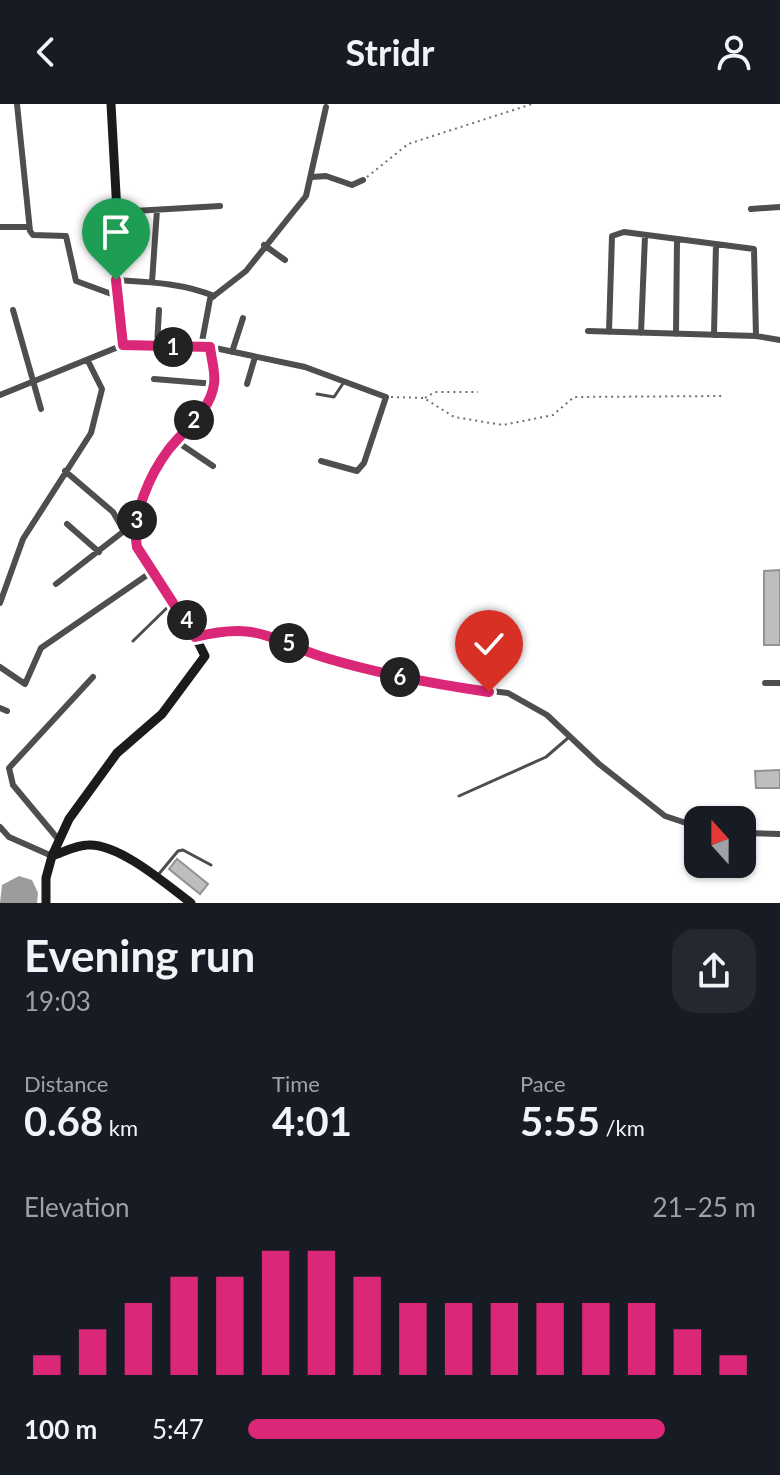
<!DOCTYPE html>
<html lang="en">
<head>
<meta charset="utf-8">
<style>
  :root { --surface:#171b24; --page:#242831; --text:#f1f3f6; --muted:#9ea1a6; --accent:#db2777 }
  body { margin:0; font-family:Lato,sans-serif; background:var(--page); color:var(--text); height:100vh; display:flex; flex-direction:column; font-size:30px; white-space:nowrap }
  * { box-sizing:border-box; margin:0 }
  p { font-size:26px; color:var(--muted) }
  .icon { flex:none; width:44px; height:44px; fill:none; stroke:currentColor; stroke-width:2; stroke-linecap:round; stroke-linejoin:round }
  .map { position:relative; height:799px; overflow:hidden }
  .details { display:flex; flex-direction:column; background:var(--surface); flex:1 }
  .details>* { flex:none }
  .needle { width:52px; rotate:339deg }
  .controls { position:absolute; left:684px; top:702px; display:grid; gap:16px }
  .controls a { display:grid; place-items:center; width:72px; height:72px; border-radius:16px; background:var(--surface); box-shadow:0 2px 6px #0004; font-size:40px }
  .pin { position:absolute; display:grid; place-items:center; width:68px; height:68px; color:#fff; margin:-82px -34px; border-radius:50% 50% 50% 0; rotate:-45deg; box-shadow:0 0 8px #0007 }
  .pin .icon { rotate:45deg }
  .km { position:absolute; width:40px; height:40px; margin:-20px; border-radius:50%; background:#222; color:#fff; font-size:22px; line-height:40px; text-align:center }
  .round { display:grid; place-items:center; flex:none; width:84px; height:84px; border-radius:24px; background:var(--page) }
  .headline { display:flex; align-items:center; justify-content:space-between; height:136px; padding:0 24px }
  h1 { font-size:44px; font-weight:700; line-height:60px }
  .figures { display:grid; grid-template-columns:repeat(3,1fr); gap:12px; height:136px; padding:8px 24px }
  .figures div { display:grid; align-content:center }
  .figures b { font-size:40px; font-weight:700 }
  .figures small { font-size:22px; font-weight:400 }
  .figures p { font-size:22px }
  .chart { height:224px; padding:16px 24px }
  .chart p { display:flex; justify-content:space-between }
  .chart svg { width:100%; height:144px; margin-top:8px; stroke:var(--accent); stroke-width:6 }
  ul { padding:0 24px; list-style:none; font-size:26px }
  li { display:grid; grid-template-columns:128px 96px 1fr; align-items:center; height:60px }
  li i { height:20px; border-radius:10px; background:var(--accent) }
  header { display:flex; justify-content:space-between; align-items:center; height:104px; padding:0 24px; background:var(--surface); font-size:36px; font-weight:700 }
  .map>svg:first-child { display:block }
  .water { fill:#9c9c9c }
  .building { fill:#bebebe; stroke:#929292; stroke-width:2 }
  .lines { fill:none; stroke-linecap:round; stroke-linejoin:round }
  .path { stroke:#707070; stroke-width:2; stroke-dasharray:2 4; stroke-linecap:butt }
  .lane { stroke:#4e4e4e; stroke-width:3 }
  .street { stroke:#4e4e4e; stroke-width:6 }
  .secondary { stroke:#1b1b1b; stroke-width:9 }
  .route-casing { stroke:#fff; stroke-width:16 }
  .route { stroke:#db2777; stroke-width:10 }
</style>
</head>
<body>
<header><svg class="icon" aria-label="back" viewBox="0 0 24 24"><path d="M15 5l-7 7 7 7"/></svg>Stridr<svg class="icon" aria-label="person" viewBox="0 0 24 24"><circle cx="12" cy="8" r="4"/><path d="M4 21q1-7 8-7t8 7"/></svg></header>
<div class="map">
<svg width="780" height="799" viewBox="0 0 780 799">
  <rect width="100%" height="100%" fill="#fff"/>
  <path class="water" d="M19,772L32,776L38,789L37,799H0L2,781Z"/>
  <path class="building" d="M780,466V541H764V467Z
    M780,666V684H756L755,667Z
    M177,755L208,780L200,790L169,765Z"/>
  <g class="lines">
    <path class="path" d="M367,73L408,40L532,0
      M391,293L424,294L454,313L503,321L553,311L574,293L722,292
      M425,294L435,288H478"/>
    <path class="lane" d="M317,290L334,293L344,278
      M133,537L174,497
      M459,692L546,653L568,634
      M158,771L178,747L183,746L211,761"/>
    <path class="street" d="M17,0L30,127L33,131L66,132L76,177L117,192
      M312,73L326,72L352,81L363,76
      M751,105L780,103
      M117,108L220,102
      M0,123H28
      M264,141L285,156
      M116,176C149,178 183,179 214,192
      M152,178L157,106
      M13,206L41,305
      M588,227L756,232L780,236
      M609,228L612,132L624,128L754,145L756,232
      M641,229L645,132
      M676,230L677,137
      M714,231L716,140
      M157,242L159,206
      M201,243L210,195L246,167L306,92L326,3
      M210,243L305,263L386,293L364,359L357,367L321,357
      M232,248L243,214
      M154,275L215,280
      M247,280L255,253
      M0,291L123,241
      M176,337L213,362
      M67,420L99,448
      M56,480L124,427L113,408L65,367
      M0,499L23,435L91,329L102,285L88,257
      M195,533L229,525L261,528L323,553L421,579L508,589L547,611L599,660L665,712L698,723
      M0,563L25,580L41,544L153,467
      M765,579H780
      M0,604L7,607
      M0,723L9,733L52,752
      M742,729L780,730
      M58,735L13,681L9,664L93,573"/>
    <path class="secondary" d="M52,752C64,748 76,741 88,741C119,739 167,781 191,799
      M46,799V774L52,752L69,715L117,649L162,610L205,552L187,516L137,443C131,412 150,370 169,345C184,326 211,306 215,280C216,269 211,254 210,243L123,241L114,160L117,108L111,0"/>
  </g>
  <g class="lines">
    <g class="route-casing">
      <path id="route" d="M116,176L123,241L210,243C211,254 216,269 214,280C211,306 184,326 169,345C150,370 131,412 137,443L195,533C261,517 268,536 326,554C379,570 434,580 489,588"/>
    </g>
    <use href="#route" class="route"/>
  </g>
</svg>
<div class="controls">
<a><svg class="needle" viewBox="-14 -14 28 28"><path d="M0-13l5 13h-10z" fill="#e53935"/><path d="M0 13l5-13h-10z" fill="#9ea1a6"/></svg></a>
</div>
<div class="pin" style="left:116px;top:176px;background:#1e9e55"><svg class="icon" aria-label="arrive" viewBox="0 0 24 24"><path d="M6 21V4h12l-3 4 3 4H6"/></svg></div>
<div class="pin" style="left:489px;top:588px;background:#d93025"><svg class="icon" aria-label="check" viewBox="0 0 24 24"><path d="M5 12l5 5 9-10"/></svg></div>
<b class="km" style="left:173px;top:243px">1</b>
<b class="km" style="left:194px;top:316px">2</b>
<b class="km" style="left:137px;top:416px">3</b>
<b class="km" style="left:187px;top:516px">4</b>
<b class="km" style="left:289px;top:539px">5</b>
<b class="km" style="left:400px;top:573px">6</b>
</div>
<section class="details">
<div class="headline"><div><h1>Evening run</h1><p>19:03</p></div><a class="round"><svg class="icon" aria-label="share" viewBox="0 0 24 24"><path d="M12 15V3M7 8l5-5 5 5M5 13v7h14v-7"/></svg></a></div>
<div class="figures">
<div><p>Distance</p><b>0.68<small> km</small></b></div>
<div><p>Time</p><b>4:01</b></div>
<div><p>Pace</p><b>5:55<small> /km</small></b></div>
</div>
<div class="chart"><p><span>Elevation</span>21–25 m</p>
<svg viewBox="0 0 160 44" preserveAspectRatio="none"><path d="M5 44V38M15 44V30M25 44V22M35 44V14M45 44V14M55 44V6M65 44V6M75 44V14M85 44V22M95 44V22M105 44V22M115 44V22M125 44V22M135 44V22M145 44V30M155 44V38"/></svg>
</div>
<ul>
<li><b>100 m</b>5:47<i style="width:82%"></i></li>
</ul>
</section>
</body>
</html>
